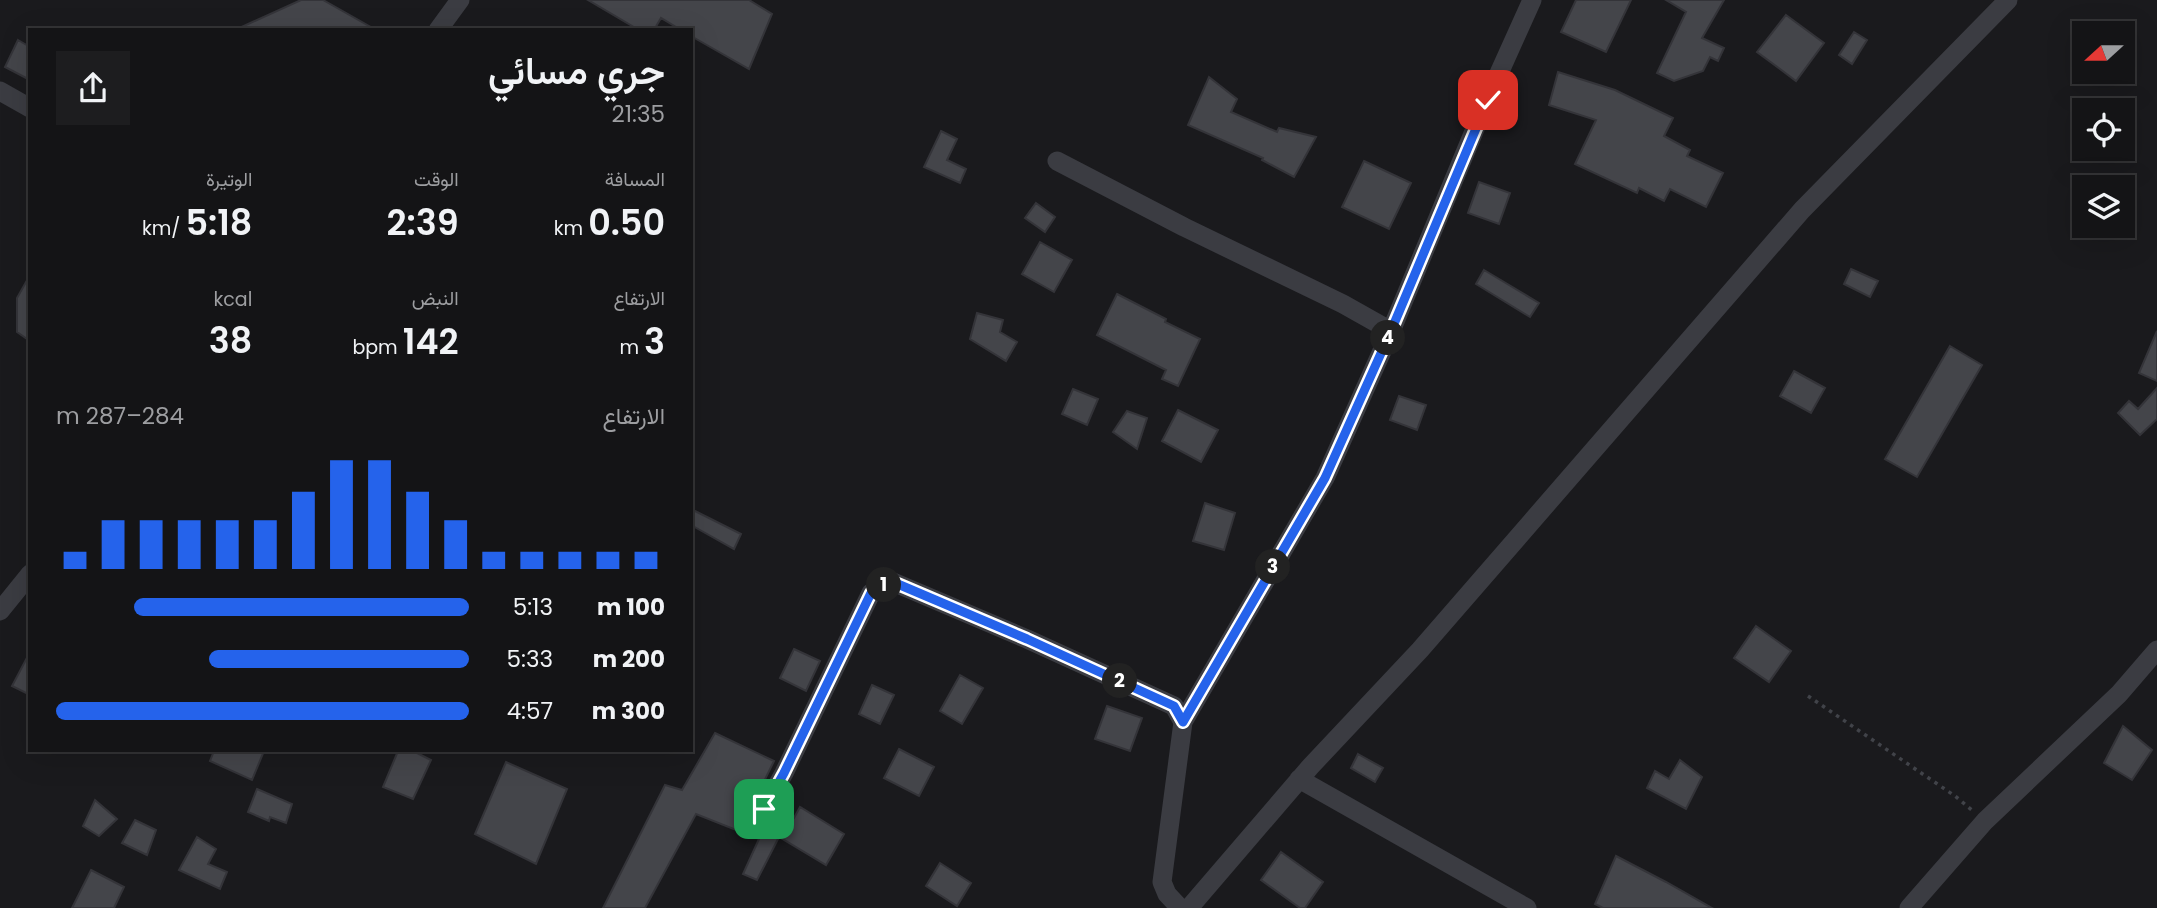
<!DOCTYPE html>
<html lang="ar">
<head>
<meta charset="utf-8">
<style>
  :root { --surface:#141416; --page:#1d1d1f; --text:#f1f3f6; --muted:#9d9ea1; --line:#333335; --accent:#2563eb }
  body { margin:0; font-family:Poppins,Vazirmatn,sans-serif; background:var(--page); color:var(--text); direction:rtl; height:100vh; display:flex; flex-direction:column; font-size:26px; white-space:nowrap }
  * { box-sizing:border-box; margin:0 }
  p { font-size:23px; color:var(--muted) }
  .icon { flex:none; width:38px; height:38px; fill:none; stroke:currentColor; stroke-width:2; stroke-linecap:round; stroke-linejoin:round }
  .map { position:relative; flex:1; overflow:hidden; direction:ltr }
  .side { position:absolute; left:28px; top:28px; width:665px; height:724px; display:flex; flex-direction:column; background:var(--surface); border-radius:0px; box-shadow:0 7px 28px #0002,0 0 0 2px var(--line); direction:rtl }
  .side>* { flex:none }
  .needle { width:46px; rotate:249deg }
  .tools { position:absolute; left:2072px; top:21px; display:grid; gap:14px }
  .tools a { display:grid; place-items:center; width:63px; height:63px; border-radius:0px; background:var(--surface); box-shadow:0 7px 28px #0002,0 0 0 2px var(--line); font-size:35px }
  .pin { position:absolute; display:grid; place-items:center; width:60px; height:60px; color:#fff; margin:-30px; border-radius:14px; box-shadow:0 4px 10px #0006 }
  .km { position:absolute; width:35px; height:35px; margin:-18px; border-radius:50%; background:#222; color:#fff; font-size:19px; line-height:35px; text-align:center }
  .round { display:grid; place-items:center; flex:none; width:74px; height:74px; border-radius:0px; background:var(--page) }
  .headline { display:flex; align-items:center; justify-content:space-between; height:119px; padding:0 28px }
  h1 { font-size:38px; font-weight:600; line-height:52px }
  .stats { display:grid; grid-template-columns:repeat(3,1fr); gap:10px; height:119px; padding:7px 28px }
  .stats div { display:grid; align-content:center }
  .stats b { font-size:35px; font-weight:600 }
  .stats small { font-size:19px; font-weight:400 }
  .stats p { font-size:19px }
  .chart { height:196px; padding:14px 28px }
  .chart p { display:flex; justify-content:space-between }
  .chart svg { width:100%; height:126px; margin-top:7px; stroke:var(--accent); stroke-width:6 }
  ul { padding:0 28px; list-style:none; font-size:23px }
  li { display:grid; grid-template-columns:112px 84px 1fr; align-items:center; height:52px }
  li i { height:18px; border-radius:9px; background:var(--accent) }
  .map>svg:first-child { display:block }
  .building { fill:#44454a; stroke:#343439; stroke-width:2 }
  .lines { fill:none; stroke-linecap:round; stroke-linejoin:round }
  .path { stroke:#414349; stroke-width:3.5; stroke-dasharray:3.5 5; stroke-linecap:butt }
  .minor { stroke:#3b3c42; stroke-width:19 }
  .route-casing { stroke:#fff; stroke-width:14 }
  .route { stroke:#2563eb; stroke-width:9 }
</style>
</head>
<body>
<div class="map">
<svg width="2157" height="908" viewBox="0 0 2157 908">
  <rect width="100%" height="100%" fill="#1a1a1d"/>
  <path class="building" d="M301,0H323L376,30H235Z
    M588,0H749L772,14L749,69L691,36V30H681L661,18L654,30H639Z
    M1576,0H1631L1606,52L1561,32Z
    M1666,0H1724L1702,38L1724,48L1718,61L1710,57L1703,71L1674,81L1657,73L1686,12Z
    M1786,15L1824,43L1796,81L1757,52Z
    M1854,32L1867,40L1852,64L1839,55Z
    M18,40L30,47V80L5,67Z
    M1558,72L1615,90L1673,118L1664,136L1690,150L1687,156L1723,173L1706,207L1670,189L1664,201L1639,188L1637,193L1575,164L1596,120L1549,105Z
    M1209,77L1237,99L1231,112L1277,132L1279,128L1316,137L1294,177L1262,160L1263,158L1188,125Z
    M941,131L957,139L947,160L966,169L960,183L924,167Z
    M1364,161L1411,183L1389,229L1342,207Z
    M1479,182L1510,193L1499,224L1468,213Z
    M1036,203L1055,217L1045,232L1025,218Z
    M1040,242L1072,260L1054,292L1022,274Z
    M1851,269L1878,281L1870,297L1844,284Z
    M1484,270L1539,303L1530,317L1476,284Z
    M30,275V341L17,332V298Z
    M1117,294L1166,319L1165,322L1200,339L1178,386L1162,379L1166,370L1097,335Z
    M977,313L1003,320L1000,332L1017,342L1006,361L970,339Z
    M2157,331V381L2139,373Z
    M1950,346L1982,365L1917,477L1885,459Z
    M1794,371L1825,388L1811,413L1780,396Z
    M2157,388V419L2140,435L2118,413L2129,401L2138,409Z
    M1073,389L1098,399L1087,425L1062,414Z
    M1399,396L1426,405L1417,430L1390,420Z
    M1178,410L1218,430L1201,462L1162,441Z
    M1127,411L1147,418L1137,449L1113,432Z
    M1205,503L1235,513L1224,550L1193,541Z
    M691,509L741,534L734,549L691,525Z
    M1756,626L1791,651L1769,682L1734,658Z
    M794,649L820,661L806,691L780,678Z
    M30,652V695L12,686Z
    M960,675L983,688L962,724L940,711Z
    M872,685L894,695L880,724L859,714Z
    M1107,706L1142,718L1130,751L1095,739Z
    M2123,726L2152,750L2132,780L2104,763Z
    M715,733L774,761L753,804V815L758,819L764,821L770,820L778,809L794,818L800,807L844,834L826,865L779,837L757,880L743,874L759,839L696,814L645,908H603L665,785L682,790Z
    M899,749L934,767L919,796L884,778Z
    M214,751H264L252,780L210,761Z
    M398,751H413L431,760L413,799L383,787Z
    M1358,754L1383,768L1375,782L1351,768Z
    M1680,760L1702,777L1686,809L1647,788L1655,771L1669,779Z
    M506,762L567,789L536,864L475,834Z
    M257,789L292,804L286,823L270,817L269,821L248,812Z
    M95,800L117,819L99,836L83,826Z
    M135,820L156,830L147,855L122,843Z
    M197,837L216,849L208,864L227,872L220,889L179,870Z
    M1281,852L1323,882L1305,908H1300L1261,880Z
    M1616,856L1666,882L1712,908H1603L1595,904Z
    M940,863L971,883L957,906L926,886Z
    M91,870L124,887L114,908H72Z"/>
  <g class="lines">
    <path class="path" d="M1808,696L1955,796L1973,811"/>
    <path class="minor" d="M438,30L460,0
      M0,91L30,108
      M1057,161L1184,227L1343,304L1391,331
      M0,611L30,574
      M1299,779L1527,908
      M764,809L784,773L871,593L882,585L893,582L1027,639L1174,706L1183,722
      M1180,908L1167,894L1162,882L1183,722L1325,478L1391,331L1487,100L1532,0
      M1189,908L1310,767L1420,650L1802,210L2008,0
      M1909,908L1985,821L2119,694L2157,650"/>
  </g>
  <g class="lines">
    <g class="route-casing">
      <path id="route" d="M764,809L784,773L871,593L882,585L893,582L1027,639L1174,706L1183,722L1325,478L1391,331L1488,100"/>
    </g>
    <use href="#route" class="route"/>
  </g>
</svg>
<div class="tools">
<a><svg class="needle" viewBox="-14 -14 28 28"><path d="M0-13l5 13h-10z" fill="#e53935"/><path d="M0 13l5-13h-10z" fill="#9d9ea1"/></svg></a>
<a><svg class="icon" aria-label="locate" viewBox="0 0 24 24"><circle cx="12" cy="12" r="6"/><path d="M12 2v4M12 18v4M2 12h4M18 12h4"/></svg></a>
<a><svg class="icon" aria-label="layers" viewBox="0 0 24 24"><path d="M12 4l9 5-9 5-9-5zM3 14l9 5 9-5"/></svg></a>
</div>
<div class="pin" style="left:764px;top:809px;background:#1e9e55"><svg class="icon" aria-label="arrive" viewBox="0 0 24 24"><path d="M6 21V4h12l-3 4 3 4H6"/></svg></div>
<div class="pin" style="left:1488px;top:100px;background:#d93025"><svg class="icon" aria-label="check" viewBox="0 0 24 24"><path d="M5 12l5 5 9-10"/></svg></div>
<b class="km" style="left:884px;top:585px">1</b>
<b class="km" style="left:1120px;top:681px">2</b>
<b class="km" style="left:1273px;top:567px">3</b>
<b class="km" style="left:1388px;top:338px">4</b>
<section class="side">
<div class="headline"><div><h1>جري مسائي</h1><p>21:35</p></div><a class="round"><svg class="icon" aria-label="share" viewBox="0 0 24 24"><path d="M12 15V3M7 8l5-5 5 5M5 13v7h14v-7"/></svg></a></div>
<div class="stats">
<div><p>المسافة</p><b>0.50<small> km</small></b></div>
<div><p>الوقت</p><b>2:39</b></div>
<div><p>الوتيرة</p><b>5:18<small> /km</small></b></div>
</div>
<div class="stats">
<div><p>الارتفاع</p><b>3<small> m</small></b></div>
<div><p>النبض</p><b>142<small> bpm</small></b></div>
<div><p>kcal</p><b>38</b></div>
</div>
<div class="chart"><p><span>الارتفاع</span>284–287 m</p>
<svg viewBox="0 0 160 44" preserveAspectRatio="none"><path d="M5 44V38M15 44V27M25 44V27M35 44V27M45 44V27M55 44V27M65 44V17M75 44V6M85 44V6M95 44V17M105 44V27M115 44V38M125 44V38M135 44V38M145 44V38M155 44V38"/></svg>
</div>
<ul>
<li><b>100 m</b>5:13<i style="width:81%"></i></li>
<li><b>200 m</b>5:33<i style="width:63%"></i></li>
<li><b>300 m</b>4:57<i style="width:100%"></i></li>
</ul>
</section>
</div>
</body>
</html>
